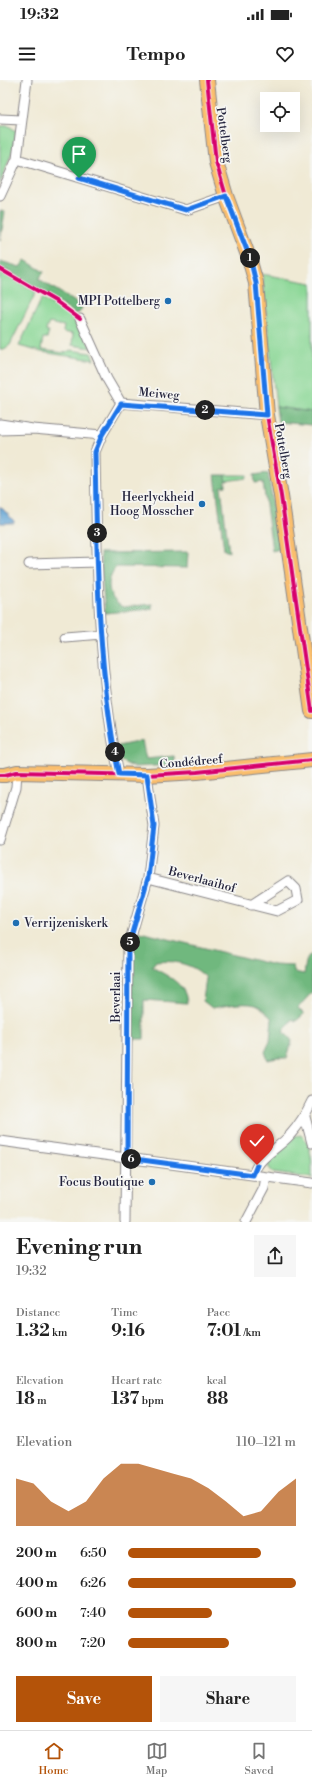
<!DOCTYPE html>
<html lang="en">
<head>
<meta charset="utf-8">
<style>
  :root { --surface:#fff; --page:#f6f6f6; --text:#222; --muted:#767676; --line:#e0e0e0; --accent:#b45309 }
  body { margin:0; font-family:"Libre Bodoni",serif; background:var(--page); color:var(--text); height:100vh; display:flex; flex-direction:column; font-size:15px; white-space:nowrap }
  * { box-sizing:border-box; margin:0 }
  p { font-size:13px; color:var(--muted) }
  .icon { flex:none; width:22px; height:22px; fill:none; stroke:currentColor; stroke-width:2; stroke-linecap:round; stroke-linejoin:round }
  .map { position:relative; height:1142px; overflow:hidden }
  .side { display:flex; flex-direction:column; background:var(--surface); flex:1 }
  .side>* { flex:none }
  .tools { position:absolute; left:260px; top:12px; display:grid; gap:8px }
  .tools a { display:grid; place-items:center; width:40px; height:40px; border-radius:0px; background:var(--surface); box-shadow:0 4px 16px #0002; font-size:20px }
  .pin { position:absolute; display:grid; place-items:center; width:34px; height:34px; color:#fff; margin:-41px -17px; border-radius:50% 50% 50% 0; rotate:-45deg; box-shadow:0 0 4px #0007 }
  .pin .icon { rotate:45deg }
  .km { position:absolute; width:20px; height:20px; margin:-10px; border-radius:50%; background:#222; color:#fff; font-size:11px; line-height:20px; text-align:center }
  .round { display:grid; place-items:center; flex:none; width:42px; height:42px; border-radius:0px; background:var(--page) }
  .summary { display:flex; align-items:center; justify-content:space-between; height:68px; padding:0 16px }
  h1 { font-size:22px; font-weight:700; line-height:30px }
  .figures { display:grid; grid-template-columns:repeat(3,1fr); gap:6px; height:68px; padding:4px 16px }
  .figures div { display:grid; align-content:center }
  .figures b { font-size:17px; font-weight:700 }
  .figures small { font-size:11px; font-weight:400 }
  .figures p { font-size:11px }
  .chart { height:112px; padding:8px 16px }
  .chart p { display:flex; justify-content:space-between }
  .chart svg { width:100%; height:72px; margin-top:4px; fill:var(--accent); opacity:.7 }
  .button { display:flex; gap:8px; margin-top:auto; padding:8px 16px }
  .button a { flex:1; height:46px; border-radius:0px; background:var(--accent); color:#fff; font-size:16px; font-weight:700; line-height:46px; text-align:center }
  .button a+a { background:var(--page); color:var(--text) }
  ul { padding:0 16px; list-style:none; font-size:13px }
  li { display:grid; grid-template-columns:64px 48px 1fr; align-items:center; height:30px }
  li i { height:10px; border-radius:5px; background:var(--accent) }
  .status { display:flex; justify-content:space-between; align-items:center; height:28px; padding:0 20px; background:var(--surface); direction:ltr }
  .status svg { height:11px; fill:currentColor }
  header { display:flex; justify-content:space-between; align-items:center; height:52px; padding:0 16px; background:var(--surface); font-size:18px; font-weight:700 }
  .tab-bar { display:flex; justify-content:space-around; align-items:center; height:56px; border-top:1px solid var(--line); background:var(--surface); font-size:11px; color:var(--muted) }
  .tab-bar a { display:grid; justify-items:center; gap:2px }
  .tab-bar .selected { color:var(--accent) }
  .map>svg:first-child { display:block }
  .green { fill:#8ad795; stroke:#567c68 }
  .forest { fill:#6fb87e; stroke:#486d5c }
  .water { fill:#5ea2d3; stroke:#406287 }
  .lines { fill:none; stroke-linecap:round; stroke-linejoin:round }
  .minor-casing { stroke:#898688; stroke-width:11 }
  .primary-casing { stroke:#898688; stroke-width:16 }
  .minor { stroke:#fff; stroke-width:9 }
  .primary { stroke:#fabe6d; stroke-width:14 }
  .cycleway-casing { stroke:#f6f6f2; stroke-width:6 }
  .cycleway { stroke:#d6006c; stroke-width:4 }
  .route-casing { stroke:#fff; stroke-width:8 }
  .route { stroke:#1a73e8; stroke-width:5 }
  .poi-dot { fill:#1f6fb2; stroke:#f6f6f2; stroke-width:1.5 }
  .labels { text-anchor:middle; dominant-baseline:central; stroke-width:3.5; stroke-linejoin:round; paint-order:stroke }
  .street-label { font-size:12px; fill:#22223b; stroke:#f6f6f2 }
  .poi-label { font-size:12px; fill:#22223b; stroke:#f6f6f2; text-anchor:end }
</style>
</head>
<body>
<div class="status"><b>19:32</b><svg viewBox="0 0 49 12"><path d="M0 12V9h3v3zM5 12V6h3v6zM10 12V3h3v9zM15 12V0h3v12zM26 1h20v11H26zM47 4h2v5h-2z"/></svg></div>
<header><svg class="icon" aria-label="menu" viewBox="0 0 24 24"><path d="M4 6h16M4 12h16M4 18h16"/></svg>Tempo<svg class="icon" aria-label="heart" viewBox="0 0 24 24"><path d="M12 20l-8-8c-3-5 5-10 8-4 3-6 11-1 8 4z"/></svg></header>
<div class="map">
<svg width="312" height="1142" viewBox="0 0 312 1142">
  <rect width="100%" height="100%" fill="#f6f6f2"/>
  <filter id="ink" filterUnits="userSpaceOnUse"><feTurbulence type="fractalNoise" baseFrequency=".025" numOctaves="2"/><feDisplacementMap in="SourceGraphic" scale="8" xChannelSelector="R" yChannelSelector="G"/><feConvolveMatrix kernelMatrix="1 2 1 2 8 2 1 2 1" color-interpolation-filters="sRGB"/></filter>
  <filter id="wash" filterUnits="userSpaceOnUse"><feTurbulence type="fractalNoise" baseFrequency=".012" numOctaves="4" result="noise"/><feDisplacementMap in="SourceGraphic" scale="16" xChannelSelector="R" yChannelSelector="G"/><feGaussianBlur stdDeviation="0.9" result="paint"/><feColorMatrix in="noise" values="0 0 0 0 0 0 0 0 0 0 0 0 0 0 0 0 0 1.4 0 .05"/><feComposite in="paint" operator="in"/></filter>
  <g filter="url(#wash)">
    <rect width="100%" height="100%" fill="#f0ead5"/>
    <path class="green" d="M0,46H9L16,51L13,69L0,104Z
      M0,191L36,212L10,265L4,269H0Z
      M262,194L312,203V332L276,327Z
      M42,218L76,240L91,268L72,265L73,254L63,252L64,246L49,243L47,247L46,251H49L47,258H43L41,270L64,273L71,270L91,273L94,280L41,272L19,266Z
      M225,395H247V398L225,401Z
      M300,1055C312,1060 312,1085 312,1098L273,1093L268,1086L270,1078L295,1056Z"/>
    <path class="forest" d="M0,131L5,132L0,161Z
      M25,180L44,192L39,199L80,225L82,228L79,233L75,234L14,194L0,188V181L20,187Z
      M276,327L312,332V345L278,342Z
      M268,393L280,469L272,471L263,402L255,403L254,395Z
      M215,395H225L226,406L221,407L229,472L224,470Z
      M188,472L187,488L116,487C105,500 107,519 123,527L152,524V529L105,533L100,473Z
      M142,661L146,679L174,676L175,685L133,687L121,681L118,666Z
      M136,851L274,885L293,886L294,892L304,894C306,886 304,879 312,874V912L298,928L304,934L296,941L292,939L283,952L288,956L292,961L287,978H277L268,980L265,972L270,961L272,939C268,935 265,930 260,927C250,920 224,926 212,928L203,921L206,898C194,884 174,880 156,882L152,887C167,896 186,903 187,923L144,920V959H133L131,874Z"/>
    <path class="water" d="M0,426L14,441V443H0Z"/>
  </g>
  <g filter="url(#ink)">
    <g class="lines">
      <g class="minor-casing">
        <path id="minor" d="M0,39L22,40
          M17,79L186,130L226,116
          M0,116L17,79L27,0
          M80,239L107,299L121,323
          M121,323L267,335
          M0,344L33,349L0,350
          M33,349L102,355
          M29,484L97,482
          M65,557L102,554
          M119,694C97,588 97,479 95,372L102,355L121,323
          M0,760L16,707L17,692
          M148,798L277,831L298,820L296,809L288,801L251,825
          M305,1037L312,1063
          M0,1061L312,1103
          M253,1095C258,1077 279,1068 290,1055C300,1044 306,1034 312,1021
          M125,1142L128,867L148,798L154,746L147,695
          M246,1142L264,1108L266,1097"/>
      </g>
      <g class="primary-casing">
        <path id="primary" d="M207,0L216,82L226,116L249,178L256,203L267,335L281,416L312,631
          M0,695H5L17,692L147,695L197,692L312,680"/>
      </g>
      <use href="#minor" class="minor"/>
      <use href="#primary" class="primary"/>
      <g class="cycleway-casing">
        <path id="cycleway" d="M207,0L216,82L226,116L249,178L256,203L267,335L281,416L312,631
          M0,189L57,222L80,239
          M0,695H5L17,692L147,695L197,692L312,680"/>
      </g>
      <use href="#cycleway" class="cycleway"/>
    </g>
  </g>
  <g class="lines" filter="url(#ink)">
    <g class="route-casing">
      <path id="route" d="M79,98L186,130L226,116L250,178L256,203L267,335L121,324L102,355L95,372C97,479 97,588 119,694L147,695L154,746L148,798L128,867L127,1078L253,1095L257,1085"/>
    </g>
    <use href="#route" class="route"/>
  </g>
  <g class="poi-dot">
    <circle cx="168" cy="221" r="4"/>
    <circle cx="202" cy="424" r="4"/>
    <circle cx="16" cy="843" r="4"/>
    <circle cx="152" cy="1102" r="4"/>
  </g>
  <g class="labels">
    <g class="street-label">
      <text transform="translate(224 55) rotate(82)">Pottelberg</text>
      <text transform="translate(159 314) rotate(5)">Meiweg</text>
      <text transform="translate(283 371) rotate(80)">Pottelberg</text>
      <text transform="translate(191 682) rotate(-5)">Condédreef</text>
      <text transform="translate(202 800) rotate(15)">Beverlaaihof</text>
      <text transform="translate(116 917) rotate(-90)">Beverlaai</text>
    </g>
    <g class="poi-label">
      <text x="160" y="221">MPI Pottelberg</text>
      <text x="194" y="417">Heerlyckheid<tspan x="194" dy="14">Hoog Mosscher</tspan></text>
      <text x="24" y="843" text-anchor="start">Verrijzeniskerk</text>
      <text x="144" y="1102">Focus Boutique</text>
    </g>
  </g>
</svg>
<div class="tools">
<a><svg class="icon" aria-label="locate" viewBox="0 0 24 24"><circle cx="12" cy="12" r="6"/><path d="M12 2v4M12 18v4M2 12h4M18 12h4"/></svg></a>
</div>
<div class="pin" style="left:79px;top:98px;background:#1e9e55"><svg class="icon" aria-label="arrive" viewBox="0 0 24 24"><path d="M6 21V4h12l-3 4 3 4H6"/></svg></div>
<div class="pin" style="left:257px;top:1085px;background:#d93025"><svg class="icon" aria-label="check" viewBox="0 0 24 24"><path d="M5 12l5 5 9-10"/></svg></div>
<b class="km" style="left:250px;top:178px">1</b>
<b class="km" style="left:205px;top:330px">2</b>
<b class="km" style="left:97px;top:453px">3</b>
<b class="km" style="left:115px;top:672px">4</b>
<b class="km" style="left:130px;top:862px">5</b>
<b class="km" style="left:131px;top:1079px">6</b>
</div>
<section class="side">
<div class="summary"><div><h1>Evening run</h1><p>19:32</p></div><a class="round"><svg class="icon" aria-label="share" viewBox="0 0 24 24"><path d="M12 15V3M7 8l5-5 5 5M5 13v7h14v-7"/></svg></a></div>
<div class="figures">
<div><p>Distance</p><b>1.32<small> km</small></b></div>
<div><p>Time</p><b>9:16</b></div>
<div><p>Pace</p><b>7:01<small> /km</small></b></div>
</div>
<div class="figures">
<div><p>Elevation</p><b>18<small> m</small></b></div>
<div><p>Heart rate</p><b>137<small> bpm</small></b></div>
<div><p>kcal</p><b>88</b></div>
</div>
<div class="chart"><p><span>Elevation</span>110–121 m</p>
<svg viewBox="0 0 160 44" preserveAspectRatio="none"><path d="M0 44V15L10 18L20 29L30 35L40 29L50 15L60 6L70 6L80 9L90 12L100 15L110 21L120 29L130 38L140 35L150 23L160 15V44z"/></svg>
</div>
<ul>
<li><b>200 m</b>6:50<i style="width:79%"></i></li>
<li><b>400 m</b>6:26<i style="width:100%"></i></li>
<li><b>600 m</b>7:40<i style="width:50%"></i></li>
<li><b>800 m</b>7:20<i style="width:60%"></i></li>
</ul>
<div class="button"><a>Save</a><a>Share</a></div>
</section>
<nav class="tab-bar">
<a class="selected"><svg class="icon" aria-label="home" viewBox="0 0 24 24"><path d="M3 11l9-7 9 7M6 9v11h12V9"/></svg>Home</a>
<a><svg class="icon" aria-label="map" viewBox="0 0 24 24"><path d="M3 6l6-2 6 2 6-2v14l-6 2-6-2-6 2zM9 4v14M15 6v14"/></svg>Map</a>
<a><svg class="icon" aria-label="saved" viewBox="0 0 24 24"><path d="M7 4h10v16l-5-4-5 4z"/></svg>Saved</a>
</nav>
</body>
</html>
